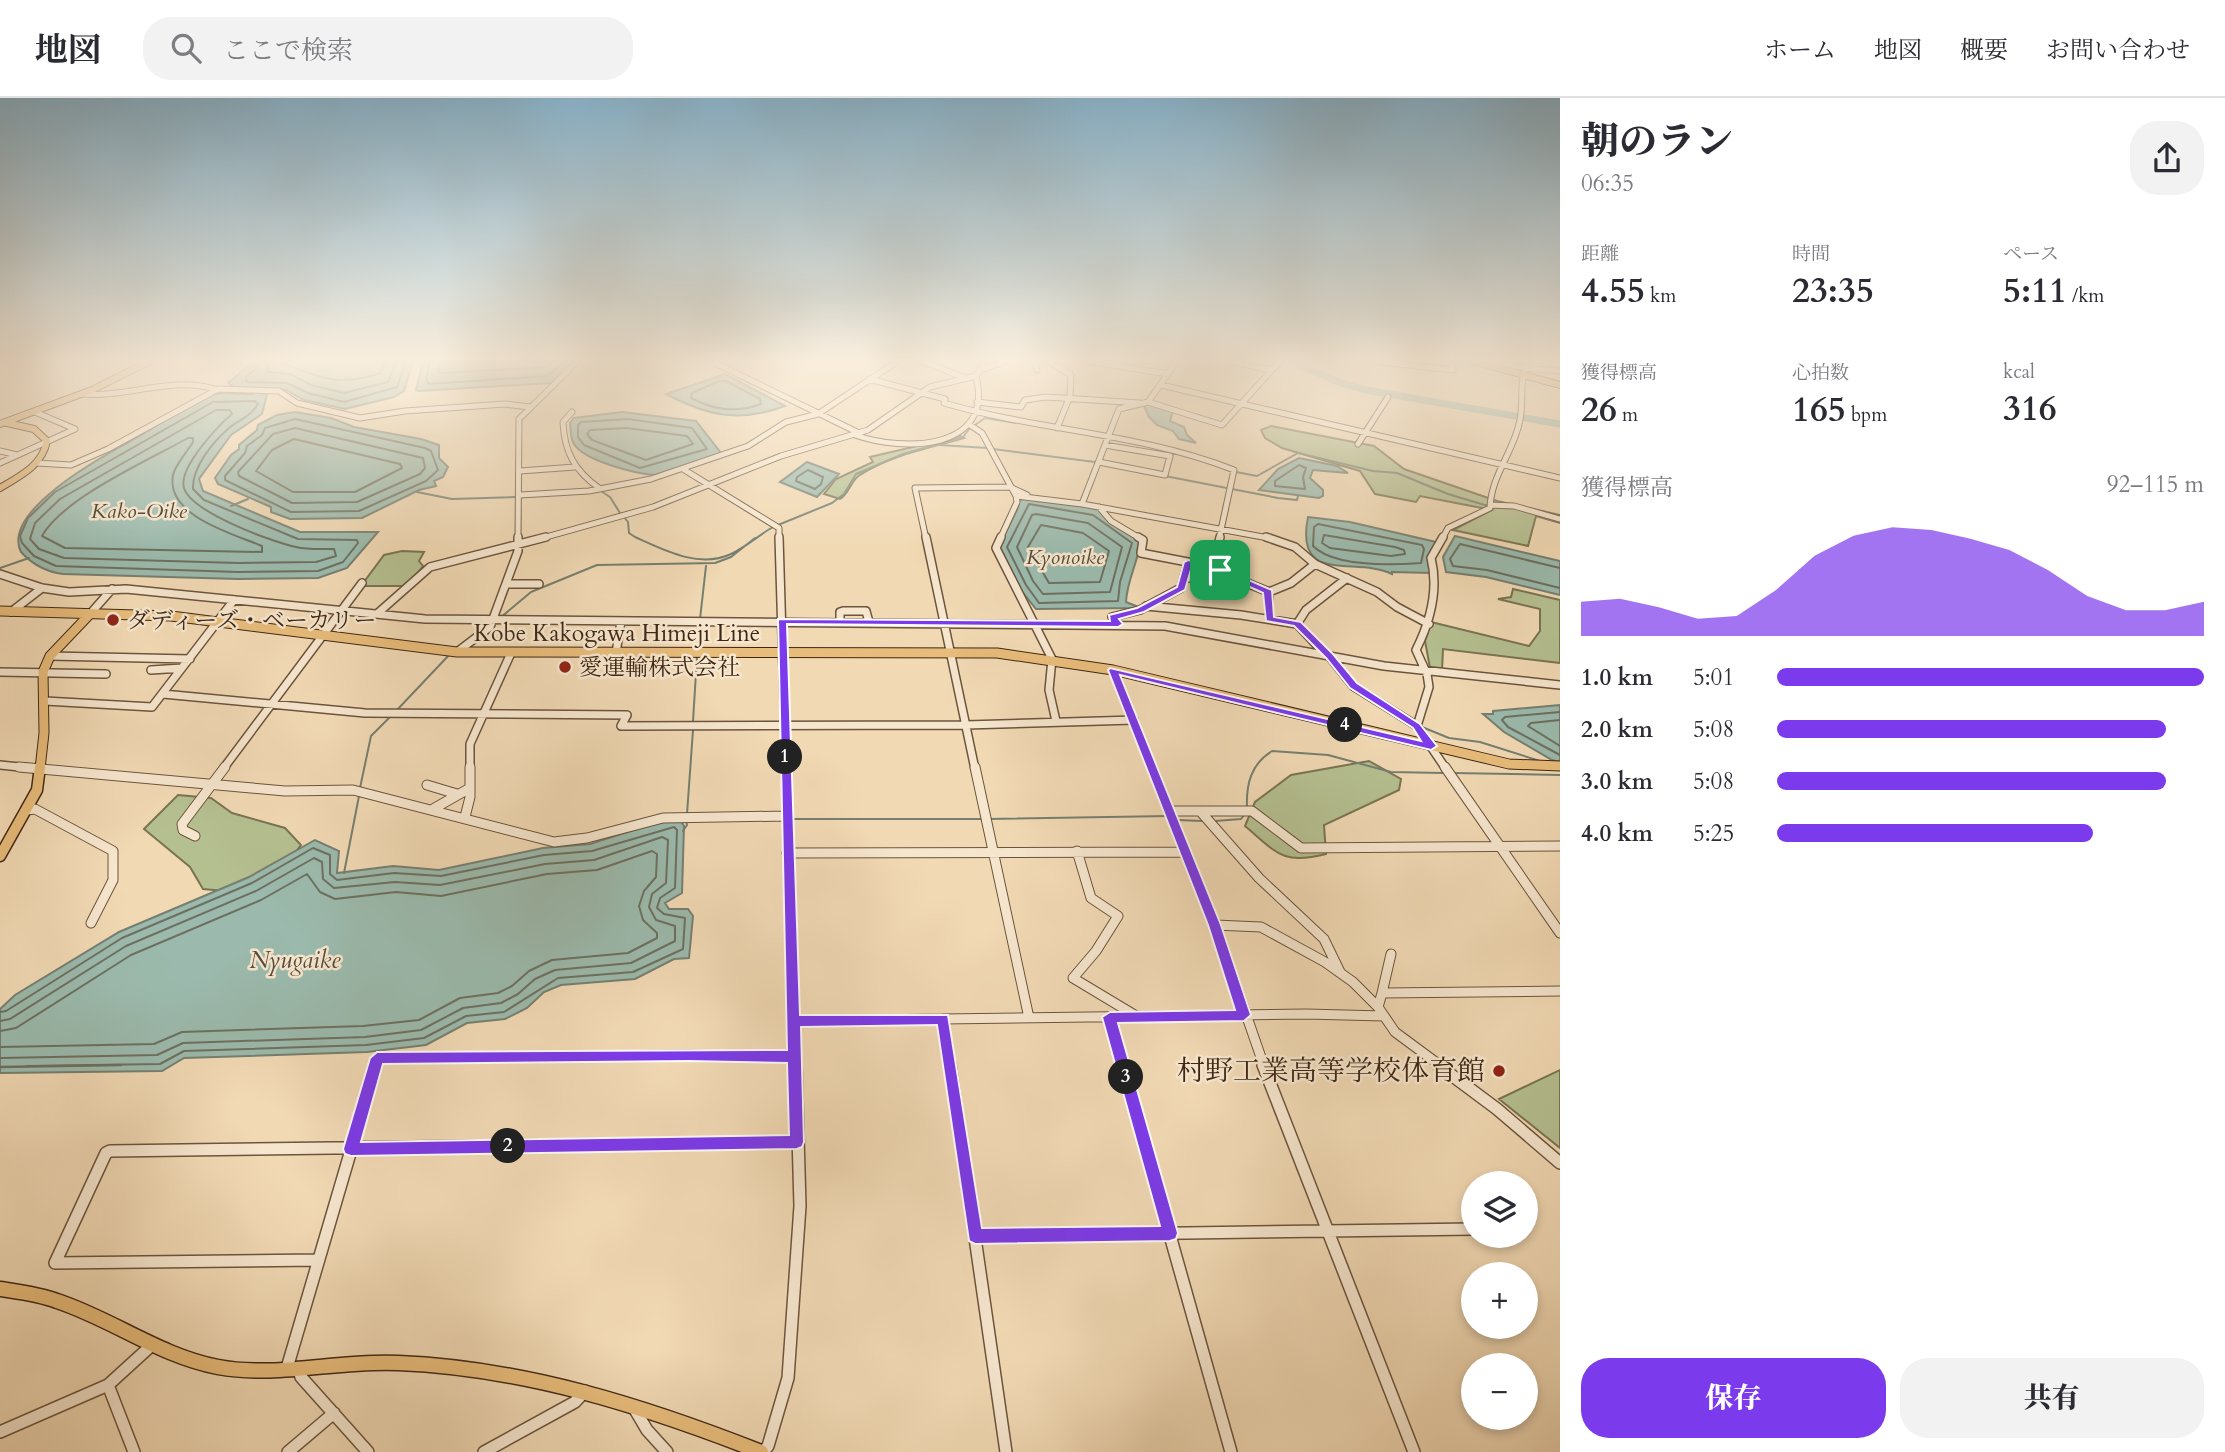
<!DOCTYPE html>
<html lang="ja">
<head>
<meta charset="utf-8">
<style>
  :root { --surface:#fff; --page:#f2f2f3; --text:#2b2b33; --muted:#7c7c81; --line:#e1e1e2; --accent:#7c3aed }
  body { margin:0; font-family:Cardo,"Noto Serif JP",serif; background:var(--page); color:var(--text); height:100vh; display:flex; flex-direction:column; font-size:26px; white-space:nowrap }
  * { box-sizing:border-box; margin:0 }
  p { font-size:23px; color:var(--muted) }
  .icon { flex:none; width:38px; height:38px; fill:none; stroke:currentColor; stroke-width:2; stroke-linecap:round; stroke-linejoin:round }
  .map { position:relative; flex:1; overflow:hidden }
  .side { display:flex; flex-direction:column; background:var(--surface); width:665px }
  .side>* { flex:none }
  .fabs { position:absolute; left:1461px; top:1073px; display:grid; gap:14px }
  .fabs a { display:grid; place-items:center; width:77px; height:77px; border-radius:50%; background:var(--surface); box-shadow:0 4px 10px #0003; font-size:35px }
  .pin { position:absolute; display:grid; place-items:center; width:60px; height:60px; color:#fff; margin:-30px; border-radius:14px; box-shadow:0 4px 10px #0006 }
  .km { position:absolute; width:35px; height:35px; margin:-18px; border-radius:50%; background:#222; color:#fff; font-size:19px; line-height:35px; text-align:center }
  .round { display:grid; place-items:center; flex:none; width:74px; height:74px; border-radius:28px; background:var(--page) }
  .head { display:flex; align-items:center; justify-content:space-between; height:119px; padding:0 21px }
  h1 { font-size:38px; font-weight:800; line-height:52px }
  .figures { display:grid; grid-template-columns:repeat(3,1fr); gap:10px; height:119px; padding:7px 21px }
  .figures div { display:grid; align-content:center }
  .figures b { font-size:35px; font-weight:800 }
  .figures small { font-size:19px; font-weight:400 }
  .figures p { font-size:19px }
  .chart { height:196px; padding:14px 21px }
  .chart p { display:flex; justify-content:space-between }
  .chart svg { width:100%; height:126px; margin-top:7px; fill:var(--accent); opacity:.7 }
  .action { display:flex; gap:14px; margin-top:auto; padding:14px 21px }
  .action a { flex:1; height:80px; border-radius:28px; background:var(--accent); color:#fff; font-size:28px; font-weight:800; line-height:80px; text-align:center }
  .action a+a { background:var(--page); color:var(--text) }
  ul { padding:0 21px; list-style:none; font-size:23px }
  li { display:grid; grid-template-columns:112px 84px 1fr; align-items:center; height:52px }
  li i { height:18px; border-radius:9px; background:var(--accent) }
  header { display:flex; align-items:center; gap:42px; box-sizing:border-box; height:98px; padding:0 35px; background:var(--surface); border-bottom:2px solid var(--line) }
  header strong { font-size:33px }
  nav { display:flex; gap:38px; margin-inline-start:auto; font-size:24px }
  .search { width:490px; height:63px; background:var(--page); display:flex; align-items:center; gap:18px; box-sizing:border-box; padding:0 24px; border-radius:28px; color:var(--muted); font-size:26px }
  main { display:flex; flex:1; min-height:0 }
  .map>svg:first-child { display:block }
  .green { fill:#b5c091; stroke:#7a7453; stroke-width:2 }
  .water { fill:#9bbaad; stroke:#767f70; stroke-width:2 }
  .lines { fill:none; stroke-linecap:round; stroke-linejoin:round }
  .shore-far1 { stroke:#6d7061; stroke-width:2 }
  .shore { stroke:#6d7061; stroke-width:2.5 }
  .stream { stroke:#767f70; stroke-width:2 }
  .river { stroke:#9bbaad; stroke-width:7 }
  .minor-far3-casing { stroke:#6c543d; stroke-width:7 }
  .minor-far2-casing { stroke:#6c543d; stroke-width:10 }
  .minor-far1-casing { stroke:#6c543d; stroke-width:11 }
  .minor-casing { stroke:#6c543d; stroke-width:14 }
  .major-far3-casing { stroke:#3f2715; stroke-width:8 }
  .major-far2-casing { stroke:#3f2715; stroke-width:11 }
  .major-far1-casing { stroke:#3f2715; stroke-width:13 }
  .major-casing { stroke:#3f2715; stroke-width:17 }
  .minor-far3 { stroke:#f6e6ce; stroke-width:5 }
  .minor-far2 { stroke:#f6e6ce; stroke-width:7 }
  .minor-far1 { stroke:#f6e6ce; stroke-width:9 }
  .minor { stroke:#f6e6ce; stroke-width:11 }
  .major-far3 { stroke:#e8bc7a; stroke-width:6 }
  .major-far2 { stroke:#e8bc7a; stroke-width:9 }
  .major-far1 { stroke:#e8bc7a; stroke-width:10 }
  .major { stroke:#e8bc7a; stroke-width:14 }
  .route { fill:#7c3aed; stroke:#fff; stroke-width:2; fill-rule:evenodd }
  .poi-dot { fill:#8f2418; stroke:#f6e6ce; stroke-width:2.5 }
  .labels { text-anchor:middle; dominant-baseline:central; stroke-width:5; stroke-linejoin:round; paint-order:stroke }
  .far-water-label { font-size:21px; font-style:italic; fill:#564c3b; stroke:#f6e6ce }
  .poi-label { font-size:23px; fill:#3f2715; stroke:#f6e6ce; text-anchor:start }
  .street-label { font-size:23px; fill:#3f2715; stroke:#f6e6ce }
  .water-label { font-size:24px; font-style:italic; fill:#564c3b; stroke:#f6e6ce }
  .near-poi-label { font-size:28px; fill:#3f2715; stroke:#f6e6ce; text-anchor:end }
</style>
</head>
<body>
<header>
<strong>地図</strong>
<div class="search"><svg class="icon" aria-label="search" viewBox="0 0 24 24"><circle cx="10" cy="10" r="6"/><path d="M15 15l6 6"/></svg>ここで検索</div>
<nav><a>ホーム</a><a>地図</a><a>概要</a><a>お問い合わせ</a></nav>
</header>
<main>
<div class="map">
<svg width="1560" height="1354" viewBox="0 0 1560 1354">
  <rect width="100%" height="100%" fill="#f1d9b4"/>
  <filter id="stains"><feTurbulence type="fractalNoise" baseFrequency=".00286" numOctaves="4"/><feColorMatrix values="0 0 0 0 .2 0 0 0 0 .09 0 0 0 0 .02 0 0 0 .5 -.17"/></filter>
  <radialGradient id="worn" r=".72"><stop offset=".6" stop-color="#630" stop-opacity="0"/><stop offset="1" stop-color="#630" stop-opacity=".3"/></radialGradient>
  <path class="green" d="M1271,328L1374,348L1404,371L1497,403L1560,417V425L1536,418L1528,448L1453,432L1492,412L1420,398L1416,404L1375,396L1360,373L1282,350L1265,340L1261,332Z
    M960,338L964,340C930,350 890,357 860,377C851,382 849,396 840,401L824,396L836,381L873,364L870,359Z
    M402,453L424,454L419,463L423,468L408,488H361L384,457Z
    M1513,491L1560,502V565L1443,551L1442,573L1430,570L1425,543L1431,524L1529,548L1540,533V511L1498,501L1511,499Z
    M1369,663L1401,681L1399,692L1324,727L1326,756C1282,767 1277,755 1245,728L1255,704L1291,677Z
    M178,697L211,700L232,715L285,730L301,747L281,773L225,793L203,791L190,769L144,731Z
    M1560,972V1050L1499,1001Z"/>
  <path class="water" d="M255,263H413L404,293L394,299L345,311L304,302L286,292L263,290L260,295L267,296L262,316L231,337L199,381L203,393L300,434H378L347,470L318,480L238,481L63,476C47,474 32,466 21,454C0,412 109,355 136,340C160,326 185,307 210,297C222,293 240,297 253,296L255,293L234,289L228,285Z
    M423,263H575L552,285L419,293L416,292Z
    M725,276L785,308C739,325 708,318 666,296Z
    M1147,305L1173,313L1170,323L1184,329L1187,337L1196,345L1179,341L1173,333L1157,327L1149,319L1144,308Z
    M295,314L331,320L354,329L421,341L439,347V360L448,369L443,379L434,383L436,388L419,392L362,420L290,421L271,414V409L218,386L215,380L231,357L239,351V347L257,332L258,327L277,317Z
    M622,314L696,323L721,355L655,377C637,376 584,363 574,346C570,340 571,332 570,325L574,320Z
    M1299,360L1337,368L1348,375L1313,372L1310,380L1323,392V398L1319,400L1259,392L1278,371Z
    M807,364L839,376L817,399L780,384Z
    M1020,400L1097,410L1141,442C1138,464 1127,482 1126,504L1141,510L1036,511L1020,491L999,448L1018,410Z
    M1308,419L1350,424L1436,444L1428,461L1431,475L1392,474V476C1356,458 1294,488 1308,419Z
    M1455,438L1560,463V497L1486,479L1446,474L1443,459Z
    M1560,607V664L1552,662L1504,634L1483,616H1493V613Z
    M680,722L684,728L682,795L665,805L669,811H688L693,818L689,860L674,861L635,881L561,887L544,894L527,910L505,921L467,925L426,947L367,954L184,960L162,973L0,975V911L15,897L119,834L249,779L315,742L339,753L337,775L393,768L439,772L543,750L590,746L659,724Z"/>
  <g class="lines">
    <path class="shore-far1" d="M258,263L257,270L246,279L247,284L287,285L308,295L344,304L397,289L406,263
      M267,263L268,274L290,276L311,287L344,295L388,284L397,263
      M278,263C320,279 336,290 381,275L386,263
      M430,263L426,282L429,286L548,278L565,263
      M439,263L438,273L441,275L545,269L552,263
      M719,283H726L760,301L761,306C737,315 713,312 691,300L692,295Z
      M255,303L258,306C251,318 239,322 229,330C213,344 192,369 193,391L204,402L298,441L357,442L358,445L343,464L318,473L238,474L56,468L34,458L22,445L20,438L28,420L55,394L213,304Z
      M216,312H230L232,316C217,329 178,370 184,390C191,414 272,444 296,449C308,452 322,451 334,451L336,458L316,464L238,465L64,460L39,451L30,441L35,425L60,401Z
      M295,321L425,350L431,353L438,372L426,383L359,413L291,414L225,382V378L245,355L247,348L262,337L265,330Z
      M628,321L692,330L707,351L640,370L584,347L578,339V327L581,324Z
      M295,330L423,360L425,370L420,376L357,404L292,405L239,378L238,374L273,336Z
      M627,330L687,338L693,346L646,362L592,342L587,336L590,332Z
      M188,340H193V344C187,354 175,367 173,377C165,418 234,436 262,448V454L65,450L42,438C63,400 149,362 188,340Z
      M294,341L400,366L402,370L355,394H293L256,373L272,352Z
      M1299,367L1306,370L1303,379L1305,391L1275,388V383Z
      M808,372L823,379L821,386L815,391L796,383L797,379Z
      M1029,406L1093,417L1132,445L1120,484L1118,503L1039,505L1026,487L1007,449Z
      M1036,416L1088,425L1122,449L1110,494L1043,496L1033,483L1017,449L1032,417Z
      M1318,426L1422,447L1424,451L1421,465C1392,467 1334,469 1313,448L1314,429Z
      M1041,427L1083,435L1109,453L1100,484L1049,485L1028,449Z
      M1324,437L1395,449L1404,452L1405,456L1391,458L1330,450L1322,445Z
      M1560,470L1460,446L1450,461L1453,468L1487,472L1560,490
      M1560,614L1505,619L1502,622L1508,629L1560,657
      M1560,622L1531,625L1528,628L1560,648
      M0,914L6,913L122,840L252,785L313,750L330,757V776L337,782L394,775L441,778L544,757L592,753L674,729L677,732L675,790L660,800L657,810L664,816L685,820L683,851L633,874L558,880L504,914L466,918L424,940L366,947L184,953L160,966L27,968
      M0,923L10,921L126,848L256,793L314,760L322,764L323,781L334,790L395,784L440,787L545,766L594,762L662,739L668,742L666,785L652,796L649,809L656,822L675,828V843L631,865L555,872L535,881L518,896L501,905L463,910L421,932L365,939L183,945L157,957L0,960
      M0,933L16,930L131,857L261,802L307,776L320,794L335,801L396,794L441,798L547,776L597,772L652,753L657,756L656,779L644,793L639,808L643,822L657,835V840L628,855L552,862L529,873L512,888L498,895L460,900L419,922L363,928L182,934L154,946L0,949"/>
    <path class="shore" d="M0,969L121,967"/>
    <path class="stream" d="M975,327L985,320L1016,325
      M939,347L988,350
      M993,351L1095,364
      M1236,374L1257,378L1298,355L1373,373L1397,375L1448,396L1488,408
      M1165,378L1278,400L1297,402L1298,398
      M601,393L610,399L620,415
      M417,394L452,401L515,399
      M231,408L248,401
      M624,419L628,424L629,435L635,439C664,452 699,471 731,456C746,449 759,437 773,429
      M778,427L832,405L844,396L856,376L903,356L963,339L970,330
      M0,470L29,460
      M500,520L531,494L597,467L715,465L731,459L755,440
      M700,521L706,468
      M698,551L700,525
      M396,613L450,556
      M693,623L697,559
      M1422,629L1449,640L1480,644L1540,663
      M1453,675L1560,677
      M360,690L371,638L390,619
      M1247,710C1246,686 1251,666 1272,653L1328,657L1391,674L1443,675
      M687,716L693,632
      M793,721H983
      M989,721L1169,718
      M1177,722L1203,723
      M1215,723L1241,721L1245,716
      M683,733L687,727L686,722
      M344,775L359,698"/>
    <path class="river" d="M1291,263L1341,285L1366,292L1560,326"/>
    <g class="minor-far3-casing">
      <path id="minor-far3" d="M711,263L859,335
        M922,263L965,280
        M1034,263L1037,272
        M1048,263L1071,277L1070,298L1057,330
        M1086,263L1168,276
        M1229,263L1271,272
        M1373,263L1453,272L1452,263
        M1492,263L1524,270L1560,273
        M983,271L1006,263
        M869,281L945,301L944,305C1039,333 1141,335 1234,372L1219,441
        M1161,287L1560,380
        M83,296C127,300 171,278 214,291
        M977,304L1021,309L1025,302L1046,299L1140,305
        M1148,304L1222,327L1280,263
        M572,314L563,324C564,354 575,373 599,390
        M970,327L982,335L1016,398L1017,404L1000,441
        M855,337C903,354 995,353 976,278
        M1358,346L1388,299
        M0,353L17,357
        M1099,364L1165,377L1170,358L1105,347
        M0,365L75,331L35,314
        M37,365L71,367L108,351L218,291L279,293L297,305L360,320L405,313L505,306L530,309
        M683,371L779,430V441
        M520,373L575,369
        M520,397L589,393L651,381L748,348L786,324L818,316L898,263
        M1016,398L1082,406L1274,441
        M1082,406L1119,311L1148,304L1177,263
        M1490,407L1514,408L1560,421
        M1099,409L1111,423L1141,441
        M518,441L519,321L578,263
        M539,441L653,409L781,358L868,332L930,289L976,278L986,263
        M926,441L915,390L1010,389L1027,397
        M1442,441L1448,430L1490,410C1491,377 1514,354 1520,322C1524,301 1518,282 1529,263"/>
    </g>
    <g class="minor-far2-casing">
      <path id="minor-far2" d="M779,439L786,671
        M926,439L975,671
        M1001,439L996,450L1052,561L1049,592L1056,623
        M1138,439L1143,442L1141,455L1203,467L1215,462L1220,439
        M1266,439L1295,449L1315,466L1377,494L1397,509L1429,526
        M1443,439L1431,460C1439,492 1430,524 1416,552L1427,576L1429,589L1417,628L1446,671
        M1203,467L1269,494L1291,485L1315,466
        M0,476L42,490L69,494L126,491L425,521L1165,528L1384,568L1560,587
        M1184,479L1228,486L1237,480
        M506,486H539
        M1269,494V521
        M1146,508L1241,517L1297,526L1326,557
        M11,514L42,490
        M378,515L430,469L546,439
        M90,516L112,491
        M840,524V514L843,513H866L869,524
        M1118,526L1112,519L1140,512L1181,490L1188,464
        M1297,526L1306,512L1347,480
        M457,554L490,529L518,453V439
        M616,555L621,523
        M50,558L190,561
        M1329,558L1353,588L1417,628
        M151,572L182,570
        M1113,572L1152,671
        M0,574L106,576
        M163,596L365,615L627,617L621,628L966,627L1134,622
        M45,603L152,609L234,502
        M0,667L39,671
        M223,671L362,485
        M470,671V646L511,555"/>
    </g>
    <g class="minor-far1-casing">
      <path id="minor-far1" d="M19,669L285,693L353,692L554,744L587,740L663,720L786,718
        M786,669L796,968
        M975,669L1029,920
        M1152,669L1215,827L1264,968
        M1445,669L1560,835
        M427,687L457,696
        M433,711L470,690
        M27,712L35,711L113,753V782L91,825
        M1171,713H1252L1301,750L1560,748
        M1200,713L1259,780L1324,841L1340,874
        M465,719L470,699V669
        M195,738L183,732L182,726L225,669
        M1077,753L1091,800L1118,818L1096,853L1073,880L1138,919
        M787,755L1186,754
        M1215,827L1261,829L1325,864L1353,884L1378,909L1395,934L1441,968
        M1382,895L1391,856
        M1378,909L1382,895L1560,893
        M1109,919L1123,968
        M943,921L950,968
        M793,923L1307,916L1383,918
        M376,968L378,960L689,957L794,959"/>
    </g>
    <g class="minor-casing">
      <path id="minor" d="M950,967L1006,1354
        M1122,967L1231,1354
        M1263,967L1414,1354
        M1438,967L1497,1011L1560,1065
        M975,1138L1474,1131
        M318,1162L55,1165L106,1055L110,1053L797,1044
        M287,1270L376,967
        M298,1270L301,1279L368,1354
        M108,1287L134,1354
        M634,1310L647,1332L667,1354
        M0,1334L108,1287L153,1246
        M288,1354L334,1315
        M484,1354L575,1304L585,1293
        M763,1354L768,1348L788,1280L800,1108L796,967"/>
    </g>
    <g class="major-far3-casing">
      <path id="major-far3" d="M1473,263L1560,287
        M0,326L92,292L150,263
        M0,390C20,378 42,368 47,343L34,331L7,325"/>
    </g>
    <g class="major-far2-casing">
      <path id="major-far2" d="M0,513L171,518L457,554L997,555L1113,572L1509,666L1560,668
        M40,671L44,635L43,574L50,558L90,516"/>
    </g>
    <g class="major-far1-casing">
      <path id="major-far1" d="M0,758L37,692L40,669"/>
    </g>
    <g class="major-casing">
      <path id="major" d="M0,1191C19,1194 38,1196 57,1203C112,1221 160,1258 218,1269C277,1280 338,1262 398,1265C524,1270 644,1308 761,1354"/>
    </g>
    <use href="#minor-far3" class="minor-far3"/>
    <use href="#minor-far2" class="minor-far2"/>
    <use href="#minor-far1" class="minor-far1"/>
    <use href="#minor" class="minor"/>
    <use href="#major-far3" class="major-far3"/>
    <use href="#major-far2" class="major-far2"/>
    <use href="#major-far1" class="major-far1"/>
    <use href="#major" class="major"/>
  </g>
  <linearGradient id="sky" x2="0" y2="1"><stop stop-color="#89b6d0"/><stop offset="0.58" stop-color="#f9eedd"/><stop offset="1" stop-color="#f9eedd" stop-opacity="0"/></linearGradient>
  <rect width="1560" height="452" fill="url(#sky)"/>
  <path class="route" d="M1188,462L1223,471L1272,492L1274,519L1301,524L1333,556L1357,585L1420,626L1437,648L1431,652L1120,577L1221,827L1251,917L1244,923L1118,925L1178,1135L1176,1141L1170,1143L975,1146L969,1143L937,927L801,929L804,1044L802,1049L797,1051L351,1058L345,1056L343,1051L370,960L377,954L787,952L778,521L1110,523L1109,517L1137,510L1177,489L1184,464ZM1192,468L1217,474L1263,495L1266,523L1294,528L1326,560L1350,590L1413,630L1421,643L1110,570L1108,572L1208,827L1235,912L1110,914L1102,919L1160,1128L982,1130L948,917H800L787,526L1118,529L1123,526L1119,521L1144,514L1185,492ZM689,963L787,965L789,1037L361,1044L383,966Z"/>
  <g class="poi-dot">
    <circle cx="113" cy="522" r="7"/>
    <circle cx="565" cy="569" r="7"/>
    <circle cx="1499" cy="973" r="7"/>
  </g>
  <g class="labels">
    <g class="far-water-label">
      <text x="139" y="413">Kako-Oike</text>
      <text x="1065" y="459">Kyonoike</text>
    </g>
    <g class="poi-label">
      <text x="127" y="522">ダディーズ・ベーカリー</text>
      <text x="579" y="569">愛運輸株式会社</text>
    </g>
    <g class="street-label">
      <text x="617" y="535">Kobe Kakogawa Himeji Line</text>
    </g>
    <g class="water-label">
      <text x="295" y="862">Nyugaike</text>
    </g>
    <g class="near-poi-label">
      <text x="1485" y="973">村野工業高等学校体育館</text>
    </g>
  </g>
  <rect width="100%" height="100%" filter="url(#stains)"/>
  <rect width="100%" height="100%" fill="url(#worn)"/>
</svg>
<div class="fabs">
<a><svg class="icon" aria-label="layers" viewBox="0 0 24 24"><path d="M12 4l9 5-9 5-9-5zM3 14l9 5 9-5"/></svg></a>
<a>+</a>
<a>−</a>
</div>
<div class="pin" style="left:1220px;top:472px;background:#1e9e55"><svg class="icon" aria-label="arrive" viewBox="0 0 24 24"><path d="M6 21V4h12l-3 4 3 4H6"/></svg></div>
<b class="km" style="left:785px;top:659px">1</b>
<b class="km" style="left:508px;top:1048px">2</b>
<b class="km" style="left:1126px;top:979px">3</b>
<b class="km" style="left:1345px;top:627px">4</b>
</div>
<section class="side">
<div class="head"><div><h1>朝のラン</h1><p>06:35</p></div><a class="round"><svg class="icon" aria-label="share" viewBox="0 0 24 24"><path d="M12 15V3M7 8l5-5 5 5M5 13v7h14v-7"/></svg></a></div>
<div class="figures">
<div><p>距離</p><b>4.55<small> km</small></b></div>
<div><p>時間</p><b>23:35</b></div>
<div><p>ペース</p><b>5:11<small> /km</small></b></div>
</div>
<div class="figures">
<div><p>獲得標高</p><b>26<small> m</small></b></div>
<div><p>心拍数</p><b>165<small> bpm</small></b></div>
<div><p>kcal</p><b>316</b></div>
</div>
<div class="chart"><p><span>獲得標高</span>92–115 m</p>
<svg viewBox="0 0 160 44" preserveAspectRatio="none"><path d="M0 44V32L10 31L20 34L30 38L40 37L50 28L60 16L70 9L80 6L90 7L100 10L110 14L120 21L130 30L140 35L150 35L160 32V44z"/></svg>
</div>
<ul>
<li><b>1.0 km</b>5:01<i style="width:100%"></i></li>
<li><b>2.0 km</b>5:08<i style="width:91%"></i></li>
<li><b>3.0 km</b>5:08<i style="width:91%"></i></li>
<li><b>4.0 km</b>5:25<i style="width:74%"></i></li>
</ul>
<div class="action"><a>保存</a><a>共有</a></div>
</section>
</main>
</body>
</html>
